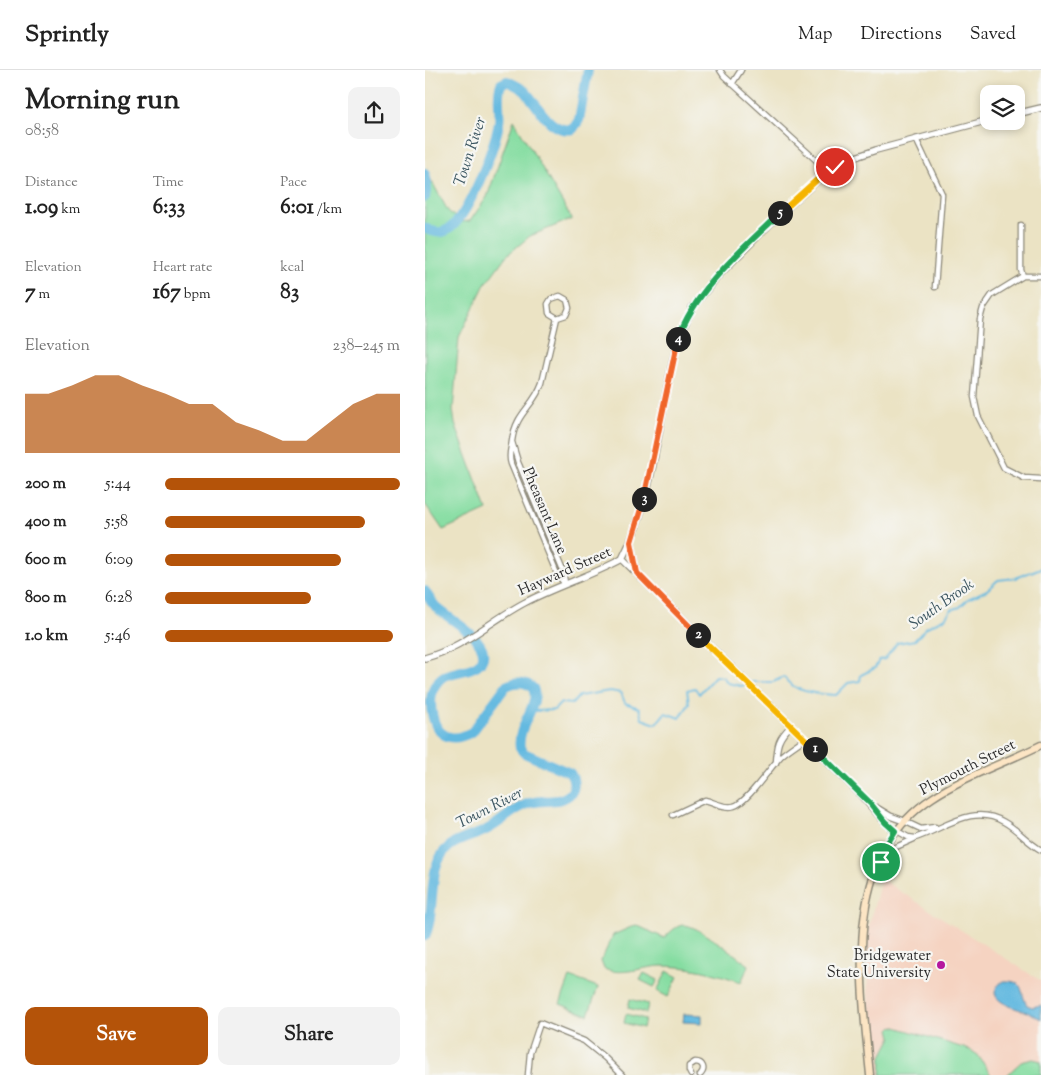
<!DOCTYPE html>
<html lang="en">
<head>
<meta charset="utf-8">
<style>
  :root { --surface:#fff; --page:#f2f2f2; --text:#222; --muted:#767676; --line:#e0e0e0; --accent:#b45309 }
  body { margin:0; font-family:"Sorts Mill Goudy",serif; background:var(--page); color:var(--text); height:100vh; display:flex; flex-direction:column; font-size:19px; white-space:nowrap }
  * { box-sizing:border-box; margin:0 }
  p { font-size:16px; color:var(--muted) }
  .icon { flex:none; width:28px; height:28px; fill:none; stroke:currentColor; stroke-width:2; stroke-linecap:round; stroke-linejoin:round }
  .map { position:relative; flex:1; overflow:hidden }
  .drawer { display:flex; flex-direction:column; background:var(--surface); width:425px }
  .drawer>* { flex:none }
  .buttons { position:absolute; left:555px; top:15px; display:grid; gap:10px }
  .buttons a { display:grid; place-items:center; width:45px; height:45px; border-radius:10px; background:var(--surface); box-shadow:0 2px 8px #0003; font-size:25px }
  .pin { position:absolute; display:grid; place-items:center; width:42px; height:42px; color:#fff; margin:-21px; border:2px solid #fff; border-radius:50%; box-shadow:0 1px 5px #0007 }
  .km { position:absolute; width:25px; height:25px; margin:-12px; border-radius:50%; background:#222; color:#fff; font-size:14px; line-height:25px; text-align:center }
  .round { display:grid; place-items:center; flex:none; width:52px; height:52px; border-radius:10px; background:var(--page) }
  .head { display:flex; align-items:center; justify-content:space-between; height:85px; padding:0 25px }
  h1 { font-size:28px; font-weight:700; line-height:38px }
  .figures { display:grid; grid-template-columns:repeat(3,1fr); gap:8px; height:85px; padding:5px 25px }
  .figures div { display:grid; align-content:center }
  .figures b { font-size:21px; font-weight:700 }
  .figures small { font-size:14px; font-weight:400 }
  .figures p { font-size:14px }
  .chart { height:140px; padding:10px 25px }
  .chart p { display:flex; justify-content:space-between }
  .chart svg { width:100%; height:90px; margin-top:5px; fill:var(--accent); opacity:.7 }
  .action { display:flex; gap:10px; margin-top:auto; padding:10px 25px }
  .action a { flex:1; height:58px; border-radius:10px; background:var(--accent); color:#fff; font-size:20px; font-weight:700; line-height:58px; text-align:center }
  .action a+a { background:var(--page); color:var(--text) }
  ul { padding:0 25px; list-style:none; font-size:16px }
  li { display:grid; grid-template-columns:80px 60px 1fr; align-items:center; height:38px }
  li i { height:12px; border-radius:6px; background:var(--accent) }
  header { display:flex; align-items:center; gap:30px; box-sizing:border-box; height:70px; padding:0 25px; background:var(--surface); border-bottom:1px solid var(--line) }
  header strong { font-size:24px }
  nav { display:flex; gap:28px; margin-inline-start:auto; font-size:18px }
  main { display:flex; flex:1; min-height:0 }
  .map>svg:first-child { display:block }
  .built { fill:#f5d3c1 }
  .green { fill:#85dda1; stroke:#588466 }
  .water { fill:#63b9e0; stroke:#477286 }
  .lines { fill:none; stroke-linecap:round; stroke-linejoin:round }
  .stream { stroke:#63b9e0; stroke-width:2 }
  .river { stroke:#63b9e0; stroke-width:10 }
  .minor-casing { stroke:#8b8778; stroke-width:7 }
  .tertiary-casing { stroke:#8b8778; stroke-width:8 }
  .secondary-casing { stroke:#8b8778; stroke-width:9 }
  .minor { stroke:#fff; stroke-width:4.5 }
  .tertiary { stroke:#fff; stroke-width:5.5 }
  .secondary { stroke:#fce5c4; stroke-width:6 }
  .split-1-casing { stroke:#fff; stroke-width:10 }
  .split-2-casing { stroke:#fff; stroke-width:10 }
  .split-3-casing { stroke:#fff; stroke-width:10 }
  .split-4-casing { stroke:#fff; stroke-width:10 }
  .split-5-casing { stroke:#fff; stroke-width:10 }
  .split-6-casing { stroke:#fff; stroke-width:10 }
  .split-1 { stroke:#22a559; stroke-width:6 }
  .split-2 { stroke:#f5b400; stroke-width:6 }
  .split-3 { stroke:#f0652b; stroke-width:6 }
  .split-4 { stroke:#f0652b; stroke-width:6 }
  .split-5 { stroke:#22a559; stroke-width:6 }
  .split-6 { stroke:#f5b400; stroke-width:6 }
  .poi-dot { fill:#b5179e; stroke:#f6f6f2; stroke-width:2 }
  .labels { text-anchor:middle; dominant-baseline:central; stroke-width:4.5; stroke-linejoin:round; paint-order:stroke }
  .street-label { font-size:15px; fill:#2b2b2b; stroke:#f6f6f2 }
  .poi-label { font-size:15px; fill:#2b2b2b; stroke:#f6f6f2; text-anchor:end }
  .water-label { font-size:16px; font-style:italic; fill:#3c5661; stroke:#f6f6f2 }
</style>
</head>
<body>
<header>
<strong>Sprintly</strong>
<nav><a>Map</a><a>Directions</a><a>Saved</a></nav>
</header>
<main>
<section class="drawer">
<div class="head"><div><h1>Morning run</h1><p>08:58</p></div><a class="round"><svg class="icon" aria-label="share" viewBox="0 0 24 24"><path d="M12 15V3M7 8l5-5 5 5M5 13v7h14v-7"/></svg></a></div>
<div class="figures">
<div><p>Distance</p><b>1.09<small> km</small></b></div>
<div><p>Time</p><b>6:33</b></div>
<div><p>Pace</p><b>6:01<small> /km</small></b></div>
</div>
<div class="figures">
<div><p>Elevation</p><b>7<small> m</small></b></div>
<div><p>Heart rate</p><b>167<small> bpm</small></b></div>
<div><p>kcal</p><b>83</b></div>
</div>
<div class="chart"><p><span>Elevation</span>238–245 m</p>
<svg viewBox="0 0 160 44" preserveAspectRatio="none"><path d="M0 44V15L10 15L20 11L30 6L40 6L50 11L60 15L70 20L80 20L90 29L100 33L110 38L120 38L130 29L140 20L150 15L160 15V44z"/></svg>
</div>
<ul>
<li><b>200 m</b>5:44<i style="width:100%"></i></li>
<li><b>400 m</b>5:58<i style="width:85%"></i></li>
<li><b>600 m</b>6:09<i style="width:75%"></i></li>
<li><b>800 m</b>6:28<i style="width:62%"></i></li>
<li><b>1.0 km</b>5:46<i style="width:97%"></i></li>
</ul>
<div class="action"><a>Save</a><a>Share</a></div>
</section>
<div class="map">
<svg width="616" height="1005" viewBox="0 0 616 1005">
  <rect width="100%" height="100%" fill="#f6f6f2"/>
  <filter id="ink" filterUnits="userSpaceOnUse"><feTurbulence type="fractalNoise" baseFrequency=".02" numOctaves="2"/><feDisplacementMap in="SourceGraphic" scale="10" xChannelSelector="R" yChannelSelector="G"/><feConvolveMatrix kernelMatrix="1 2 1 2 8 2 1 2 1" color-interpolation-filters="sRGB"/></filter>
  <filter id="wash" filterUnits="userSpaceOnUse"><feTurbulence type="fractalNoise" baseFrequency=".0096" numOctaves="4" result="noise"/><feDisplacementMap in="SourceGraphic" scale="20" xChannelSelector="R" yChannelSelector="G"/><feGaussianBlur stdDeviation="1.12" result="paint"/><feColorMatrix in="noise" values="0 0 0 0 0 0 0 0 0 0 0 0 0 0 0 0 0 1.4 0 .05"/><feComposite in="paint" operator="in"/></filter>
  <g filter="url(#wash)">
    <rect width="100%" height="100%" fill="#ebe3c4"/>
    <path class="built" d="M456,809L616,911V1005H449L442,909L441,881L443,859Z"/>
    <path class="green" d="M89,50L147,149L105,166L81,186L59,216L34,267L28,340L30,354L62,440L18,460L0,434V99L23,141L36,152L45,151L62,127Z
      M211,855L239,868C245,863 250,856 258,855C272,854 312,887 324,895L316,912C291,903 263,896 236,896C217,897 198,906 179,899L176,891L188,865Z
      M242,901L253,907L243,927L232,921Z
      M219,903L233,910L229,917L215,910Z
      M145,907L173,917L163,945L135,934Z
      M205,929L223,934L221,943L203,938Z
      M201,944L220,949L218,958L199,953Z
      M468,956L545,980L553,985L566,1005H456L457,986L467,967L465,959Z
      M608,989L616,991V1005H582L596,992Z"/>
    <path class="water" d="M578,911C601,910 594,921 602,935L607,937L616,935V949C612,947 609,945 605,943C594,939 553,930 578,911Z
      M259,944L277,945V953L258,952Z"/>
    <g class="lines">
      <path class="stream" d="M106,638L110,641L129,640L136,633L147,634L154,626L185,621L196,623L200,633L214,638L217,649L231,654L240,643L255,648L264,634L262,620L270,618L274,624L290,606L298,607L303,613L316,616L328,612H348L359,607C368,623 394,624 411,625L423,613L435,611L436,605L450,598L454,590L460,589L472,573L490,570L502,557L520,548L526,540L535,537L543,529L562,520L573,510L590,508L616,498"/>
      <path class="river" d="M0,103L2,113L0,127
        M0,158C6,162 16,164 22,160C43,150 70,75 74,53C76,39 71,27 76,14L82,11C88,14 95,17 100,21C113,35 125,64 148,59L154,50L163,0
        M0,521C3,527 7,532 11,537C23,548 51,563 57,578C65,601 32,600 19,606C14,609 12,612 9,617C3,632 6,663 25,667C32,669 41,665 47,662L81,616C91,611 100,611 108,618C116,635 91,656 95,678L99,683L145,703C149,709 151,718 145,724C135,734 117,729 105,733C89,738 78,751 63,759C51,766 36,768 25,776C0,794 12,841 0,866"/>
    </g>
  </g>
  <g filter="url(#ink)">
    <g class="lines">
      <g class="minor-casing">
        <path id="minor" d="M295,0L299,6L403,101
          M307,14L316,0
          M491,69L517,124L510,217
          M596,155V200L598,206
          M616,206H598L567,225L558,238L555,249L549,327L553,346L579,398L599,408L616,409
          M132,248L141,245L144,238L142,230L135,226L126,229L123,234L124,243L132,248L117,313C108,338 91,342 87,371C86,380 83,385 86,394L132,504L140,514
          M87,372L93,392L138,501L140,513
          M351,693C352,675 353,668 366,656
          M248,745L280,730C289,732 300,739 309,736C322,733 346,696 357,685C364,679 372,674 379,669
          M479,751L496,759L510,757
          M472,761L483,767L490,768C519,759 547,733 579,752C592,759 602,772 616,780
          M457,791L471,777L489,769
          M103,1005L105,983L115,953L159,971L180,988L197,1005
          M266,1005L264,1001V996L270,992C278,992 281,999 275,1005"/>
      </g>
      <g class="tertiary-casing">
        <path id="tertiary" d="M591,44L616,38
          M206,472L212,502
          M197,489C232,422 233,342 253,270L267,238L292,207L354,145L403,101L425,89L451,80L564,50
          M0,588C38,578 65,551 99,533C131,516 166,506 197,489L434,723L460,752L470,761
          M450,737L465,746L479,751"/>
      </g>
      <g class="secondary-casing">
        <path id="secondary" d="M445,1005C436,912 416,788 507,728C540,706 580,693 616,675"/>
      </g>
      <use href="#minor" class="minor"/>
      <use href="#tertiary" class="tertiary"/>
      <use href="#secondary" class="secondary"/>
    </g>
  </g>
  <g class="lines" filter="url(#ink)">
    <g class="split-1-casing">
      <path id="split-1" d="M390,679L445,733L460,752L470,761L459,779L451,798L456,792"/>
    </g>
    <g class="split-2-casing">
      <path id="split-2" d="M273,565L390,679"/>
    </g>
    <g class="split-3-casing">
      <path id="split-3" d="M219,429L206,472L212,503L273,565"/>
    </g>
    <g class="split-4-casing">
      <path id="split-4" d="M219,429L253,269"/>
    </g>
    <g class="split-5-casing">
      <path id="split-5" d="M253,269C270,219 318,179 355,143"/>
    </g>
    <g class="split-6-casing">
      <path id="split-6" d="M355,143L394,108L410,97"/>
    </g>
    <use href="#split-1" class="split-1"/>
    <use href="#split-2" class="split-2"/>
    <use href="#split-3" class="split-3"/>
    <use href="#split-4" class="split-4"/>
    <use href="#split-5" class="split-5"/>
    <use href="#split-6" class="split-6"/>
  </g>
  <circle class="poi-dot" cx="516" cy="895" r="5"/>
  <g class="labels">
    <g class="street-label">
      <text transform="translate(119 441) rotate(67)">Pheasant Lane</text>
      <text transform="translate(140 502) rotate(-24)">Hayward Street</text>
      <text transform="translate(543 698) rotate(-27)">Plymouth Street</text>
    </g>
    <g class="poi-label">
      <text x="506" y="886">Bridgewater<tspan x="506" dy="17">State University</tspan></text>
    </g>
    <g class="water-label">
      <text transform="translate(46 82) rotate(-72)">Town River</text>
      <text transform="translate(517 535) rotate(-35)">South Brook</text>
      <text transform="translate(65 739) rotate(-27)">Town River</text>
    </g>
  </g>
</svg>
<div class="buttons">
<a><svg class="icon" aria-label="layers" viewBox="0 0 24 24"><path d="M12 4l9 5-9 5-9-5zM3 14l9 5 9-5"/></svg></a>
</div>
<div class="pin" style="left:456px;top:792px;background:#1e9e55"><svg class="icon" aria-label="arrive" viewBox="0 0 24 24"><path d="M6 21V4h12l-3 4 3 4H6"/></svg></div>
<div class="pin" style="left:410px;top:97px;background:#d93025"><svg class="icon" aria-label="check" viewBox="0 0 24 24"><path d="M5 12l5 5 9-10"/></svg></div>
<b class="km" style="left:390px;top:679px">1</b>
<b class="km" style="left:273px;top:565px">2</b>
<b class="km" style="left:219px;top:429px">3</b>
<b class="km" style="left:253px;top:269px">4</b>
<b class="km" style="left:355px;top:143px">5</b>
</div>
</main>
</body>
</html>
